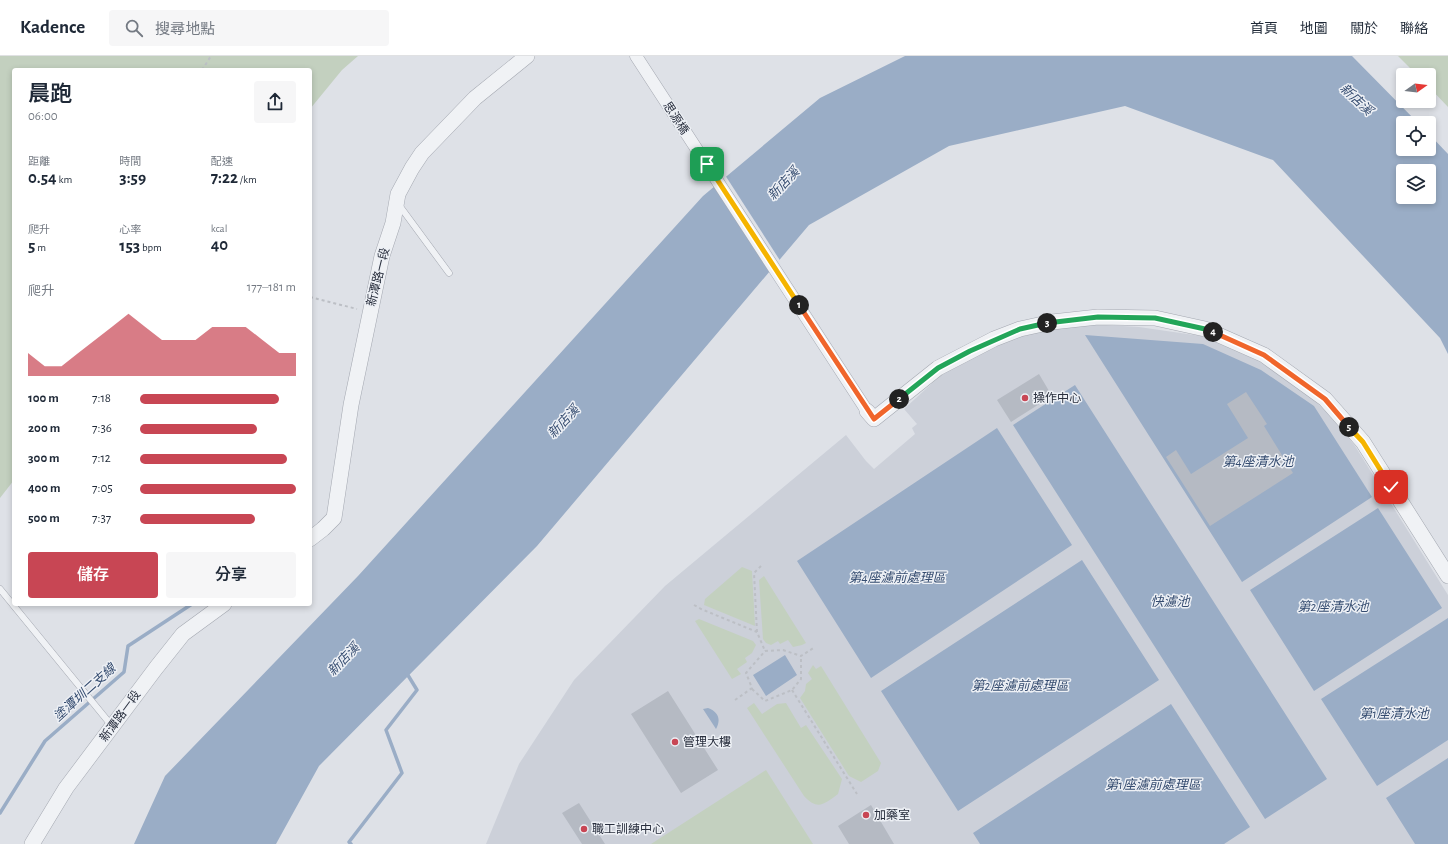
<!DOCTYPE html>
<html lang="zh-TW">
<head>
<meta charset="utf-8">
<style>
  :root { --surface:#fff; --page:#f6f6f7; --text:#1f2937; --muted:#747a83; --line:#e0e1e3; --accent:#c84654 }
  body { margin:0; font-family:"Alegreya Sans","Noto Sans TC",sans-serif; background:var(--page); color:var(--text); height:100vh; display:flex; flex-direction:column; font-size:15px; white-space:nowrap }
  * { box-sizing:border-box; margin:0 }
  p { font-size:13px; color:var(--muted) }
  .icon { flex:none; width:22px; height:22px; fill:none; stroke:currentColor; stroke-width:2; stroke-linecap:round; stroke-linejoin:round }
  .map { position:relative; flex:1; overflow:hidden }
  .panel { position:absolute; left:12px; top:12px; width:300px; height:538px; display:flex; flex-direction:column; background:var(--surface); border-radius:4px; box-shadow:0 2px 6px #0003 }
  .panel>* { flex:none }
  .needle { width:26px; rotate:76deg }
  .tools { position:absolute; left:1396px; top:12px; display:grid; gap:8px }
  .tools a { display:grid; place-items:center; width:40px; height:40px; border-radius:4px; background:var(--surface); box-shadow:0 2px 6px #0003; font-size:20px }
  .pin { position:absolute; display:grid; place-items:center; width:34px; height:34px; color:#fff; margin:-17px; border-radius:8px; box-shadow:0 2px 6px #0006 }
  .km { position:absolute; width:20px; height:20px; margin:-10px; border-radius:50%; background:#222; color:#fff; font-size:11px; line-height:20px; text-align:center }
  .round { display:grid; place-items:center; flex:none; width:42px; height:42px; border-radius:4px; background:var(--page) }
  .headline { display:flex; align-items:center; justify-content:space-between; height:68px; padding:0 16px }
  h1 { font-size:22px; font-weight:600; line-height:30px }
  .stats { display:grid; grid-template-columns:repeat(3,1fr); gap:6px; height:68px; padding:4px 16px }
  .stats div { display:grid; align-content:center }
  .stats b { font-size:17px; font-weight:600 }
  .stats small { font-size:11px; font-weight:400 }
  .stats p { font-size:11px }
  .chart { height:112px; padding:8px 16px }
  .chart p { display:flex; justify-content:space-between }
  .chart svg { width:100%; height:72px; margin-top:4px; fill:var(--accent); opacity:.7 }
  .button { display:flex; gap:8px; margin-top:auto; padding:8px 16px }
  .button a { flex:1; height:46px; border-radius:4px; background:var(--accent); color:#fff; font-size:16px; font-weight:600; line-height:46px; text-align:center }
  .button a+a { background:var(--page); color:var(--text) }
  ul { padding:0 16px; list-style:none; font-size:13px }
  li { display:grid; grid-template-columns:64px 48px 1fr; align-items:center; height:30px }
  li i { height:10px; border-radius:5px; background:var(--accent) }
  header { display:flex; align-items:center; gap:24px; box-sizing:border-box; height:56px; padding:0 20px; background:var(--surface); border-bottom:1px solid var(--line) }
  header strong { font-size:19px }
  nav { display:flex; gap:22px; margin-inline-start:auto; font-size:14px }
  .search { width:280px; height:36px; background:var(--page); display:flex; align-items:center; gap:10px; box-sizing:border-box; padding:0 14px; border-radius:4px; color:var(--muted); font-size:15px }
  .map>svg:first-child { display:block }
  .built { fill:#ccd0d9 }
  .green { fill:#c3d0bf }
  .water { fill:#9aadc6; fill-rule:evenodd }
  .pier { fill:#dee1e7 }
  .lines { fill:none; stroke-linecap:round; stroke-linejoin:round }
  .stream { stroke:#9aadc6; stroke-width:3.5 }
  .building { fill:#b5bac3 }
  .service-casing { stroke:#a4a8b1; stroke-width:7 }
  .minor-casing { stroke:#a4a8b1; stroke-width:13 }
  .tertiary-casing { stroke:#a4a8b1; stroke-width:16 }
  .path { stroke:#bcbfc5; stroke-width:2; stroke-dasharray:3 3; stroke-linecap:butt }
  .service { stroke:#f0f2f5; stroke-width:6 }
  .minor { stroke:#f0f2f5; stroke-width:12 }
  .tertiary { stroke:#f0f2f5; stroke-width:15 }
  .split-1-casing { stroke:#fff; stroke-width:8 }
  .split-2-casing { stroke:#fff; stroke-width:8 }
  .split-3-casing { stroke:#fff; stroke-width:8 }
  .split-4-casing { stroke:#fff; stroke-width:8 }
  .split-5-casing { stroke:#fff; stroke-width:8 }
  .split-6-casing { stroke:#fff; stroke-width:8 }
  .split-1 { stroke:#f5b400; stroke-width:5 }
  .split-2 { stroke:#f0652b; stroke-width:5 }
  .split-3 { stroke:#22a559; stroke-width:5 }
  .split-4 { stroke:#22a559; stroke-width:5 }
  .split-5 { stroke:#f0652b; stroke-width:5 }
  .split-6 { stroke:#f5b400; stroke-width:5 }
  .poi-dot { fill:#c84654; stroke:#edf0f5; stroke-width:1.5 }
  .labels { text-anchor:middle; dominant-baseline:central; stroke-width:3; stroke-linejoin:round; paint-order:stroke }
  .street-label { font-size:12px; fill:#282e3d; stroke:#edf0f5 }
  .poi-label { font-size:12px; fill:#282e3d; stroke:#edf0f5; text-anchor:start }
  .water-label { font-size:13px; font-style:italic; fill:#344b6f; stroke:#edf0f5 }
</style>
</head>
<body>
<header>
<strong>Kadence</strong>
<div class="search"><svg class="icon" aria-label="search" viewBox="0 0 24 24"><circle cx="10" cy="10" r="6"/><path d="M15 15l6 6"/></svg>搜尋地點</div>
<nav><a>首頁</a><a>地圖</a><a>關於</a><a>聯絡</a></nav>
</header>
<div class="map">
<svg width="1448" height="788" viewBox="0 0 1448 788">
  <rect width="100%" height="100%" fill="#dee1e7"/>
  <path class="built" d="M1089,268L1139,271L1201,280L1258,305L1306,337L1330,359L1355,390L1448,539V788H486L519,708L574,624L665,530L846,379L866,405L874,413L915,378L912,372L917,368L904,353L940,320L982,295L1012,283L1047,274Z"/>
  <path class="green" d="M0,0H358L342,14L310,53V14H14V424L0,442Z
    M1398,0H1448V51L1429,31V19H1417Z
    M742,511L752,515L755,570L704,549L705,543Z
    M764,520L806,587L802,589L793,591L788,584L780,588L778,585L771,589L766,587L763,583L759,524Z
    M699,563L753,585L756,589L752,597L745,602L747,606L737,613L741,618L732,623L695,565Z
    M813,609L816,613L821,610L881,707L878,715L861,726L849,720L800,642L805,635L806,628L812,623L808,617Z
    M754,647L762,658L777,648L786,647L801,672L806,669L842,723L838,738C824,748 818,755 804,740L747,652Z
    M766,714L813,788H651Z"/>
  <path class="water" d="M905,0H1352L1418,67H1403V93H1429V78L1448,98V298L1440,282L1273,104L1125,50L949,90L809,169L537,490L319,710L276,788H134L165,720L358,520L703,140L820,42ZM1403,115H1429V141H1403Z
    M1085,279L1203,288L1261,314L1314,350L1372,441L1242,526Z
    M1075,329L1327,723L1265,763L1013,369Z
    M997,372L1072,489L871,622L797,505Z
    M1378,452L1442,552L1314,635L1250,534Z
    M1082,504L1159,624L958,755L881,635Z
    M1448,562V684L1377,730L1321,643Z
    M785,599L797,619L766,640L753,619Z
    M1171,648L1250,771L1224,788H980L973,777Z
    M708,652C719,656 721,664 716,673L703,653Z
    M1448,702V788H1415L1386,742Z"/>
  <path class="pier" d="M725,119L781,206L771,217L714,129Z"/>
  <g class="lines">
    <path class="stream" d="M0,757L45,685L124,616L128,590L192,548
      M351,788L349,786L402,717L386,674L417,634L406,616"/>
  </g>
  <path class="building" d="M1039,318L1052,340L1011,366L997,344Z
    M1246,336L1267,368L1264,370L1293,417L1210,470L1166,401L1176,394L1191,418L1248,382L1227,348Z
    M668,635L718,714L681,737L631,658Z
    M579,747L605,788H582L562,757Z
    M871,749L894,788H849L838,770Z"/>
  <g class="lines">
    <g class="service-casing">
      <path id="service" d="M399,149L449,217
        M0,533L112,670"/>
    </g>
    <g class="minor-casing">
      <path id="minor" d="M636,0L867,355"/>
    </g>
    <g class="tertiary-casing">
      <path id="tertiary" d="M867,355L874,363L938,312L994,283L1020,273L1052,266L1098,261L1155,262L1205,273L1264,299L1325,343L1363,386L1448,520
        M310,483L323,473L334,462L351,349L382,200L393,167L398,138L412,112L422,97L475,42L527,0
        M32,788L66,732L156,612L183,578L224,548"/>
    </g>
    <path class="path" d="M202,14L211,0
      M310,241L357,253
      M761,510L754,517L757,576L765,595
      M694,549L701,553L757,576
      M752,633L765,645L792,634L801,623V600
      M792,634L857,738
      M735,644L752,632L746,617L765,595L783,594L801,600L815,591"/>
    <use href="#service" class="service"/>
    <use href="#minor" class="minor"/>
    <use href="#tertiary" class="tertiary"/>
  </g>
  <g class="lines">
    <g class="split-1-casing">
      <path id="split-1" d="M707,108L799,249"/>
    </g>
    <g class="split-2-casing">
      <path id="split-2" d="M799,249L874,363L899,343"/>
    </g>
    <g class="split-3-casing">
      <path id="split-3" d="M899,343L938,312L970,295L1020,273L1047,267"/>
    </g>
    <g class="split-4-casing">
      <path id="split-4" d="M1047,267L1098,261L1155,262L1205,273L1213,276"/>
    </g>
    <g class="split-5-casing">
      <path id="split-5" d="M1213,276L1264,299L1325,343L1349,371"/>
    </g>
    <g class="split-6-casing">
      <path id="split-6" d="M1349,371L1363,386L1391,431"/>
    </g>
    <use href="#split-1" class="split-1"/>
    <use href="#split-2" class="split-2"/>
    <use href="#split-3" class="split-3"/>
    <use href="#split-4" class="split-4"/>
    <use href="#split-5" class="split-5"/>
    <use href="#split-6" class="split-6"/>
  </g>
  <g class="poi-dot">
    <circle cx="1025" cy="342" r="4"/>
    <circle cx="675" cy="686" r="4"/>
    <circle cx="866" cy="759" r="4"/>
    <circle cx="584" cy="773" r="4"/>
  </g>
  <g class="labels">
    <g class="street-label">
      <text transform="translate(676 62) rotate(57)">思源橋</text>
      <text transform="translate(378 221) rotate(-76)">新潭路一段</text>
      <text transform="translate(120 660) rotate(-54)">新潭路一段</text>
    </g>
    <g class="poi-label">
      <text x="1033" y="342">操作中心</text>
      <text x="683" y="686">管理大樓</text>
      <text x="874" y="759">加藥室</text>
      <text x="592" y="773">職工訓練中心</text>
    </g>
    <g class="water-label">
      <text transform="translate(1356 44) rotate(43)">新店溪</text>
      <text transform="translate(784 128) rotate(-47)">新店溪</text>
      <text transform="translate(564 366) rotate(-47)">新店溪</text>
      <text x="1258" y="406">第4座清水池</text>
      <text x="897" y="522">第4座濾前處理區</text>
      <text x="1170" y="546">快濾池</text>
      <text x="1333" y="551">第2座清水池</text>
      <text transform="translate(344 604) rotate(-46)">新店溪</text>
      <text x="1020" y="630">第2座濾前處理區</text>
      <text transform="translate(85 637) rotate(-42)">塗潭圳二支線</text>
      <text x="1394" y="658">第1座清水池</text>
      <text x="1153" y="729">第1座濾前處理區</text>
    </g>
  </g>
</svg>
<div class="tools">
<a><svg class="needle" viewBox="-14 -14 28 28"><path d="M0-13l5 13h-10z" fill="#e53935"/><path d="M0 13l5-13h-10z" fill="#747a83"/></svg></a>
<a><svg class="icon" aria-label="locate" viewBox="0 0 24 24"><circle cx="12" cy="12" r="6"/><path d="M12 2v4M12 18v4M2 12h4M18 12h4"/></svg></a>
<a><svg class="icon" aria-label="layers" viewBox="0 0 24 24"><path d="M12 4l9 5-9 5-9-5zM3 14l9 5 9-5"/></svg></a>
</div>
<div class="pin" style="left:707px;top:108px;background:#1e9e55"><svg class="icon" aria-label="arrive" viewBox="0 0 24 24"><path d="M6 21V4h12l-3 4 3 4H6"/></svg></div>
<div class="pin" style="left:1391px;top:431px;background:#d93025"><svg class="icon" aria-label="check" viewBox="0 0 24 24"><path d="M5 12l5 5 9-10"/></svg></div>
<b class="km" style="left:799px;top:249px">1</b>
<b class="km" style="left:899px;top:343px">2</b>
<b class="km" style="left:1047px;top:267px">3</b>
<b class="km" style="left:1213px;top:276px">4</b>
<b class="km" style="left:1349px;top:371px">5</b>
<section class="panel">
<div class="headline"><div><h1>晨跑</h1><p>06:00</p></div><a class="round"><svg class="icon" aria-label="share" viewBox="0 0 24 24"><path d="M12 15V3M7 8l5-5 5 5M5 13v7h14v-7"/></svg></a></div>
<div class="stats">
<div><p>距離</p><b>0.54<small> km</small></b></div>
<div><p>時間</p><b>3:59</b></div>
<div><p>配速</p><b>7:22<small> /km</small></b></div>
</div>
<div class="stats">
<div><p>爬升</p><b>5<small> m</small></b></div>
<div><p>心率</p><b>153<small> bpm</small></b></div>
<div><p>kcal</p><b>40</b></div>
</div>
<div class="chart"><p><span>爬升</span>177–181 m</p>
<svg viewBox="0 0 160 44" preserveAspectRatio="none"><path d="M0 44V30L10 38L20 38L30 30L40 22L50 14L60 6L70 14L80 22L90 22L100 22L110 14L120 14L130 14L140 22L150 30L160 30V44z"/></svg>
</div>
<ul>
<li><b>100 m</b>7:18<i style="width:89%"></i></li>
<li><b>200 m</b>7:36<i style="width:75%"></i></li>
<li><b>300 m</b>7:12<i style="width:94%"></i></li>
<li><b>400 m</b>7:05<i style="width:100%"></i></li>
<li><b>500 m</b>7:37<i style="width:74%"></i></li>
</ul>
<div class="button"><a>儲存</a><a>分享</a></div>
</section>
</div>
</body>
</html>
